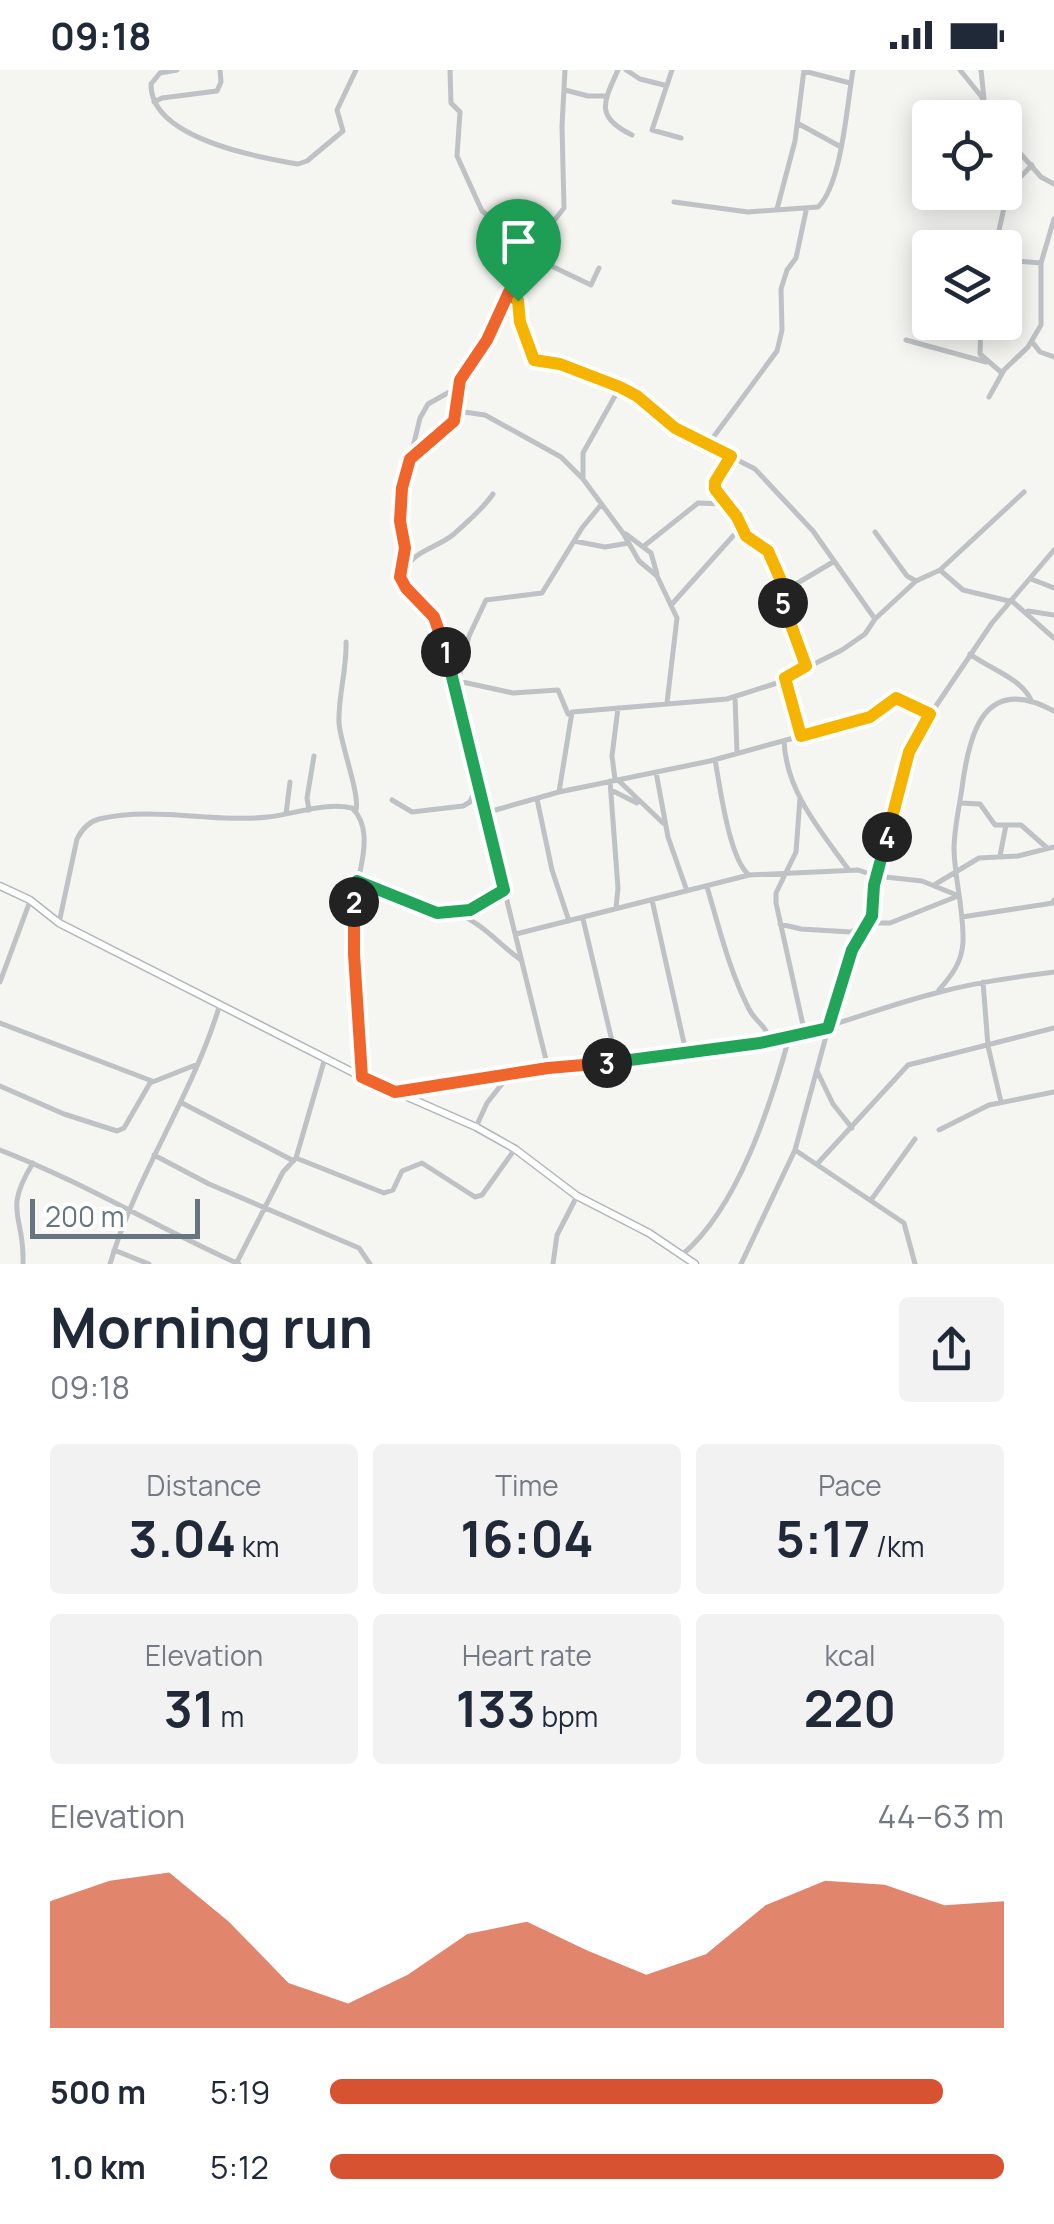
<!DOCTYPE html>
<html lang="en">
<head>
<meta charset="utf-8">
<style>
  :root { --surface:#fff; --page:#f2f2f3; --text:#1f2937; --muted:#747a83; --accent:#d65230 }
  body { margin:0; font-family:Manrope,sans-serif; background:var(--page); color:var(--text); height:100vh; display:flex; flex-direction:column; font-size:38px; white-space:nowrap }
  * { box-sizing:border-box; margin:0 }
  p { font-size:32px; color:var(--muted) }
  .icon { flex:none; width:55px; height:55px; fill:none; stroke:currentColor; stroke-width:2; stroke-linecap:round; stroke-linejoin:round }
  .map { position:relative; height:1194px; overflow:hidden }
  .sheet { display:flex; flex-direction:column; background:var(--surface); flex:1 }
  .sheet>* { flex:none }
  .tools { position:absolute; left:912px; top:30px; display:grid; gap:20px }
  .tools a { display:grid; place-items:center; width:110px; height:110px; border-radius:10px; background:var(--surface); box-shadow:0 5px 25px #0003; font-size:50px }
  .scale { position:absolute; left:30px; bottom:25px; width:170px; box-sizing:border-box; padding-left:10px; border:5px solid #667580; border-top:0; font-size:28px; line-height:35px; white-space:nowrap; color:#667580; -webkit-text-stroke:8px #fff; paint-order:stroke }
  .pin { position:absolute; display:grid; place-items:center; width:85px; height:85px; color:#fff; margin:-102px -42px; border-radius:50% 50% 50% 0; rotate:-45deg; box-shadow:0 0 10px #0007 }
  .pin .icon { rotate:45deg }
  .km { position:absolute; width:50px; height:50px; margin:-25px; border-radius:50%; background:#222; color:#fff; font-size:28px; line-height:50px; text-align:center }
  .round { display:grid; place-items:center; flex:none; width:105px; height:105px; border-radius:10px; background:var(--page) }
  .headline { display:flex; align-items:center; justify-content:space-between; height:170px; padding:0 50px }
  h1 { font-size:55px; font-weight:700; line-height:75px }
  .metrics { display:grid; grid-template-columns:repeat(3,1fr); gap:15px; height:170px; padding:10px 50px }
  .metrics div { display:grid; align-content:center; border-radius:10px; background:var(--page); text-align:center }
  .metrics b { font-size:50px; font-weight:700 }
  .metrics small { font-size:28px; font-weight:400 }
  .metrics p { font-size:28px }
  .chart { height:280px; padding:20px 50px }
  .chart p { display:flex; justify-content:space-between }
  .chart svg { width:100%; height:180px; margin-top:10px; fill:var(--accent); opacity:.7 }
  ul { padding:0 50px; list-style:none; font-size:32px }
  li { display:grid; grid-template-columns:160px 120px 1fr; align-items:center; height:75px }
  li i { height:25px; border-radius:12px; background:var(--accent) }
  .status { display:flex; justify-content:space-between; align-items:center; height:70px; padding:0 50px; background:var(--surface); direction:ltr }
  .status svg { height:28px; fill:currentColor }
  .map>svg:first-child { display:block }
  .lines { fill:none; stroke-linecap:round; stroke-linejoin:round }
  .secondary-casing { stroke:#b1b6b9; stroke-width:9 }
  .minor { stroke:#bec2c5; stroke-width:5 }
  .secondary { stroke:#fff; stroke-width:6 }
  .split-1-casing { stroke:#fff; stroke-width:20 }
  .split-2-casing { stroke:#fff; stroke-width:20 }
  .split-3-casing { stroke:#fff; stroke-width:20 }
  .split-4-casing { stroke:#fff; stroke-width:20 }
  .split-5-casing { stroke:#fff; stroke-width:20 }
  .split-6-casing { stroke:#fff; stroke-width:20 }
  .split-1 { stroke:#f0652b; stroke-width:12 }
  .split-2 { stroke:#22a559; stroke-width:12 }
  .split-3 { stroke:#f0652b; stroke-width:12 }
  .split-4 { stroke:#22a559; stroke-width:12 }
  .split-5 { stroke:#f5b400; stroke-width:12 }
  .split-6 { stroke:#f5b400; stroke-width:12 }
</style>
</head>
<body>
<div class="status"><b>09:18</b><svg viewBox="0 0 49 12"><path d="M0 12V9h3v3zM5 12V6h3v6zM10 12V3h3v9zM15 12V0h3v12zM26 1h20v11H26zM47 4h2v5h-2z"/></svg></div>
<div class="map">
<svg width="1054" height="1194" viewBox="0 0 1054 1194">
  <rect width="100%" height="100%" fill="#f5f5f1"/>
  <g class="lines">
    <g class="secondary-casing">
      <path id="secondary" d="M0,816L30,830L59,853L362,1007L476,1057L515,1079L577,1126L649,1163L695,1194"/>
    </g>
    <path class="minor" d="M177,0L160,3L151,14C150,68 256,87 298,94L307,91L343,61L337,40L356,0
      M450,0L451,33L460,42L457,86L482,141L543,188
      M565,0L562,56L564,138L549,157L543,192L591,215L599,198
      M618,0C603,33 595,47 632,65
      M626,0L640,9L664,15
      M672,0L652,60L681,68
      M960,0L981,26L992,48
      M981,0L984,29
      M804,1L850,13
      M565,20L588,26H606
      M154,32L162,28L217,21L221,12L220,0
      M799,54L841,77
      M1005,66L1041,107L1054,114
      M674,132L748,142L818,137C842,114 847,34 853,0
      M777,139L795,71L804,0
      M995,178L1008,120L1032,95
      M1005,190L1041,193
      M499,194L507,205L509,222L487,270L453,320L428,334L420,348L403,418L400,451L405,478L399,502C405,525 428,537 440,558L548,998
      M509,222L517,228L521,252L534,290L560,295L620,317L637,326L675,358L755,399L813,461L875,549L865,564L842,580L774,614L727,629L572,642L559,722
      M981,252L980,284L1002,303
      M906,270L986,292
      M1033,273L1040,282L1054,287
      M989,327L1004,300L1028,277L1041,255V193L1054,149
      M457,341L485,345L561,387L583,409L623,463L639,491L657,506L677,548L667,633
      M709,373L777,281L782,260L781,219L787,200L796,188L806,141
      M731,386L715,413V419L737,447L746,465L768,481L787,523
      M413,387L454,351L460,313
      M583,409V383L620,317
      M875,462L907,506L916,511L940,500L1024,422
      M626,464L651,483L657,504
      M574,471L605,477L629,473
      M644,476L698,433L725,434
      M940,500L963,520L1013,532L1054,568
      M402,509C408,480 435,480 454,464C468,451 482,440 493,424
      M1031,509L1054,518
      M672,534L733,466
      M1028,541L1054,545
      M875,549L916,511
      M346,572C347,599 338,626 339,653C341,676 360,724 356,740
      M970,584C991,600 1022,608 1032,632
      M806,596L785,543L783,528L796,514L833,492
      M785,607L801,666
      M458,611L513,623L558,620L568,644
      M457,616L469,566L486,530L542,523L582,458L600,436
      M735,627L737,683
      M784,671C786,721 820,760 848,799
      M715,690C720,716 729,789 749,805L858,800L876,806L922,811L959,826
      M656,702L668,767L687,821
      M615,709L612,686L618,638
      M618,710L663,753
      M610,711L618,818L616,838
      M611,720L637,733
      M800,728L796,782L776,823V833L805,964
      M537,729L552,800L569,851
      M392,730L412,742L463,736L470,732L477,716
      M960,733L980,734L995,755H1021L1046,777
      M309,740L307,728L314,686
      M485,743L559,722L710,691L801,666L870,647L896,628L930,643
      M286,744L290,712
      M1000,786L1006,755
      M357,811L441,843L470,841L504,820
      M934,815L979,788L1018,786L1054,777
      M707,817C719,857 729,900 749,939C756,953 765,953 770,971
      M652,830L686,982
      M458,844C482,853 500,875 521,890
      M962,847L1053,833L1054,830
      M583,849L617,992
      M59,853L77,769C82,759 88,752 99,749C154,736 213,753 268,747C295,744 325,732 352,738C368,753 365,777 361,797C345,866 360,936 362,1007
      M780,854L801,859L851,862L869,853H890L958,826
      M516,864L749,805
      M0,912L30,831
      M983,912L988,976L1001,1032
      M939,920C952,905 962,892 963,872C964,841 955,811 954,780C954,759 959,739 962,718C969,663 984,603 1054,641
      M0,953L152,1011
      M817,1001L833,1034L852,1058
      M0,1016L64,1044L117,1061L124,1058L150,1013L198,994
      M398,1021L548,998L770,971C828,960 882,936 940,922C978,912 1016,907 1054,902
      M182,1033L292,1090
      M476,1057L487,1033L509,1005
      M939,1060L989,1035L1054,1022
      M0,1080C83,1112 158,1158 239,1194
      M795,1080L904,1153L915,1194
      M154,1085L209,1114L359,1178L370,1194
      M296,1088L384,1123L393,1120L402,1101L422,1093L475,1127L482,1125L515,1079
      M818,1093L908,995L1054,958
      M871,1130L915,1069
      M114,1180L149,1194
      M683,1184C738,1137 770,1037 789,968
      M23,1194C25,1144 2,1143 33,1093
      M110,1194C137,1103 193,1025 220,934
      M236,1194L283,1102L296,1088L325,988
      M553,1194L557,1165L577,1126
      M741,1194L795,1080L843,904L858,867L872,846L881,784L915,667L992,553L1054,480"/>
    <use href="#secondary" class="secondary"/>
  </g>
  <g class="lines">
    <g class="split-1-casing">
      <path id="split-1" d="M446,582L434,547L406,518L400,507L405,478L400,451L402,418L410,389L454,351L460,310L487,270L509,222L518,231"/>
    </g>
    <g class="split-2-casing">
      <path id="split-2" d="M354,832L357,811L437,843L470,840L504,820L446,582"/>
    </g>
    <g class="split-3-casing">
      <path id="split-3" d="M354,832V884L362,1007L395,1022L548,998L607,993"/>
    </g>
    <g class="split-4-casing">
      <path id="split-4" d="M607,993L760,973L828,958L852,880L872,846L874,815L887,767"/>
    </g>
    <g class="split-5-casing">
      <path id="split-5" d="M783,533L806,596L785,608L801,666L870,647L896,628L930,644L909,682L887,767"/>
    </g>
    <g class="split-6-casing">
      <path id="split-6" d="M518,231L520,252L534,290L560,294L620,317L637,326L675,358L731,386L715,412V419L737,447L746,466L768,481L786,522L783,533"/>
    </g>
    <use href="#split-1" class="split-1"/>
    <use href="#split-2" class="split-2"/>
    <use href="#split-3" class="split-3"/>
    <use href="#split-4" class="split-4"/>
    <use href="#split-5" class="split-5"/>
    <use href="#split-6" class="split-6"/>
  </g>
</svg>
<div class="tools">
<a><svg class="icon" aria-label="locate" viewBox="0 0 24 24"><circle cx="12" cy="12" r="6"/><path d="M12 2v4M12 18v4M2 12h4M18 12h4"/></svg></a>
<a><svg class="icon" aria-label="layers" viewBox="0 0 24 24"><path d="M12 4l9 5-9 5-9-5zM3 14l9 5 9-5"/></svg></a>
</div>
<div class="scale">200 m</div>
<div class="pin" style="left:518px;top:231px;background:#1e9e55"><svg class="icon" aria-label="arrive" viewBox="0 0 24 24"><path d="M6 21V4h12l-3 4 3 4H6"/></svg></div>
<b class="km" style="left:446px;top:582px">1</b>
<b class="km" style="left:354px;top:832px">2</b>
<b class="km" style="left:607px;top:993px">3</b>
<b class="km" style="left:887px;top:767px">4</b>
<b class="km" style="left:783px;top:533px">5</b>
</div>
<section class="sheet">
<div class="headline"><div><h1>Morning run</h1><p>09:18</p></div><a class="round"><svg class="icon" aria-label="share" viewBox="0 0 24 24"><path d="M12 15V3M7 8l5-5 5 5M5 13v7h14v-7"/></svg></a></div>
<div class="metrics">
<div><p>Distance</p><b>3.04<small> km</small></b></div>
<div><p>Time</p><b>16:04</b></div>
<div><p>Pace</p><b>5:17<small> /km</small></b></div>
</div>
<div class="metrics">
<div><p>Elevation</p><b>31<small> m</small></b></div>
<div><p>Heart rate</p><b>133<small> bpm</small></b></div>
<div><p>kcal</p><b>220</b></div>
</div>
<div class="chart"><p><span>Elevation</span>44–63 m</p>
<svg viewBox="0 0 160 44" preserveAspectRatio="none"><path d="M0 44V13L10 8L20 6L30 18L40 33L50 38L60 31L70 21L80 18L90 25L100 31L110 26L120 14L130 8L140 9L150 14L160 13V44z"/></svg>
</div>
<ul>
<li><b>500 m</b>5:19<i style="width:91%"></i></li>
<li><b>1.0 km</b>5:12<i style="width:100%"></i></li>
</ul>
</section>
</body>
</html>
